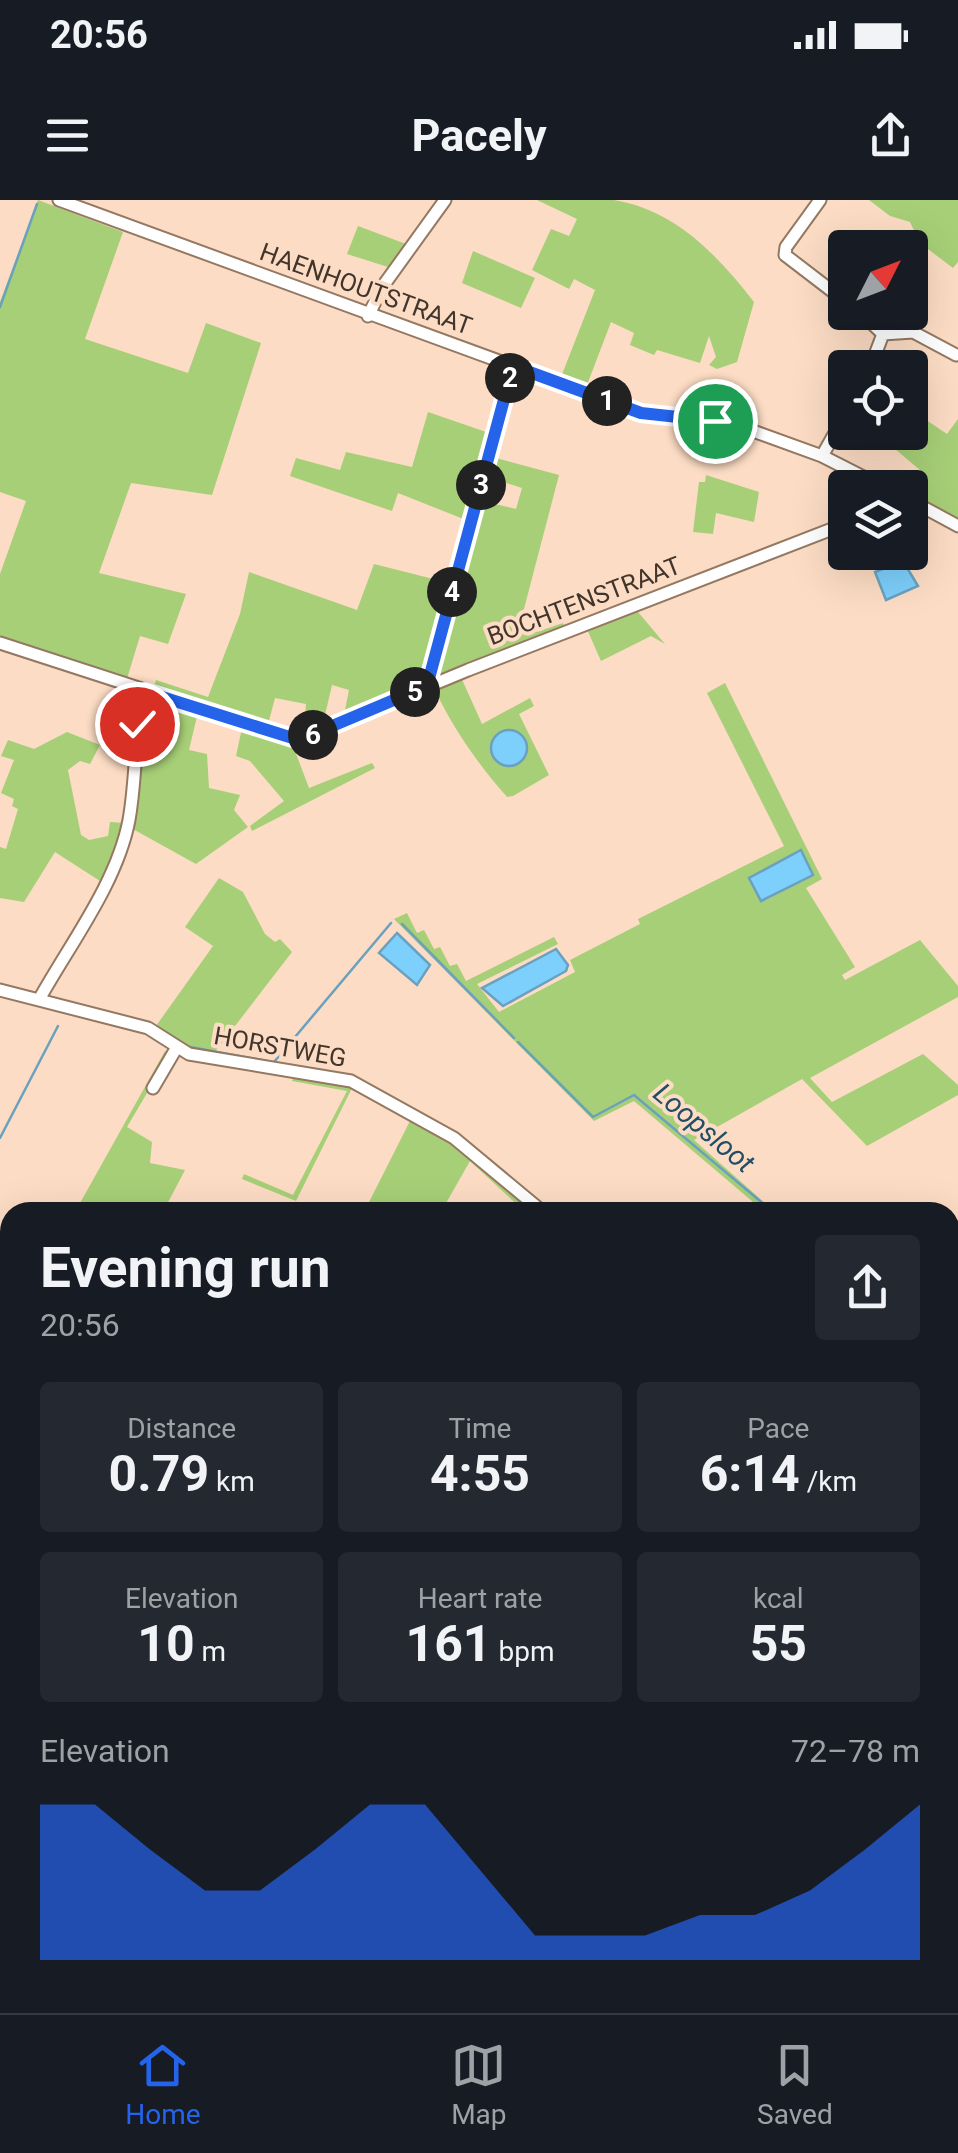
<!DOCTYPE html>
<html lang="en">
<head>
<meta charset="utf-8">
<style>
  :root { --surface:#171b24; --page:#242831; --text:#f1f3f6; --muted:#9ea1a6; --line:#363941; --accent:#2563eb }
  body { margin:0; font-family:Roboto,sans-serif; background:var(--page); color:var(--text); height:100vh; display:flex; flex-direction:column; font-size:38px; white-space:nowrap }
  * { box-sizing:border-box; margin:0 }
  p { font-size:32px; color:var(--muted) }
  .icon { flex:none; width:55px; height:55px; fill:none; stroke:currentColor; stroke-width:2; stroke-linecap:round; stroke-linejoin:round }
  .map { position:relative; flex:1; overflow:hidden }
  .side { position:absolute; left:0px; top:1002px; width:960px; height:812px; display:flex; flex-direction:column; background:var(--surface); border-radius:30px 30px 0 0; box-shadow:0 10px 40px #0002 }
  .side>* { flex:none }
  .needle { width:65px; rotate:48deg }
  .tools { position:absolute; left:828px; top:30px; display:grid; gap:20px }
  .tools a { display:grid; place-items:center; width:100px; height:100px; border-radius:10px; background:var(--surface); box-shadow:0 10px 40px #0002; font-size:50px }
  .pin { position:absolute; display:grid; place-items:center; width:85px; height:85px; color:#fff; margin:-42px; border:5px solid #fff; border-radius:50%; box-shadow:0 2px 10px #0007 }
  .km { position:absolute; width:50px; height:50px; margin:-25px; border-radius:50%; background:#222; color:#fff; font-size:28px; line-height:50px; text-align:center }
  .round { display:grid; place-items:center; flex:none; width:105px; height:105px; border-radius:10px; background:var(--page) }
  .overview { display:flex; align-items:center; justify-content:space-between; height:170px; padding:0 40px }
  h1 { font-size:55px; font-weight:700; line-height:75px }
  .metrics { display:grid; grid-template-columns:repeat(3,1fr); gap:15px; height:170px; padding:10px 40px }
  .metrics div { display:grid; align-content:center; border-radius:10px; background:var(--page); text-align:center }
  .metrics b { font-size:50px; font-weight:700 }
  .metrics small { font-size:28px; font-weight:400 }
  .metrics p { font-size:28px }
  .chart { height:280px; padding:20px 40px }
  .chart p { display:flex; justify-content:space-between }
  .chart svg { width:100%; height:180px; margin-top:10px; fill:var(--accent); opacity:.7 }
  .status { display:flex; justify-content:space-between; align-items:center; height:70px; padding:0 50px; background:var(--surface); direction:ltr }
  .status svg { height:28px; fill:currentColor }
  header { display:flex; justify-content:space-between; align-items:center; height:130px; padding:0 40px; background:var(--surface); font-size:45px; font-weight:700 }
  .tabs { display:flex; justify-content:space-around; align-items:center; height:140px; border-top:2px solid var(--line); background:var(--surface); font-size:28px; color:var(--muted) }
  .tabs a { display:grid; justify-items:center; gap:5px }
  .tabs .selected { color:var(--accent) }
  .map>svg:first-child { display:block }
  .green { fill:#a7cf77; fill-rule:evenodd }
  .water { fill:#7dcffc; stroke:#6ba1be; stroke-width:2.5 }
  .lines { fill:none; stroke-linecap:round; stroke-linejoin:round }
  .stream { stroke:#6ba1be; stroke-width:2.5 }
  .minor-casing { stroke:#947862; stroke-width:15 }
  .minor { stroke:#fff; stroke-width:11 }
  .route-casing { stroke:#fff; stroke-width:20 }
  .route { stroke:#2563eb; stroke-width:12 }
  .labels { text-anchor:middle; dominant-baseline:central; stroke-width:8; stroke-linejoin:round; paint-order:stroke }
  .street-label { font-size:25px; fill:#42352c; stroke:#fcdcc4 }
  .water-label { font-size:28px; font-style:italic; fill:#214e66; stroke:#fcdcc4 }
</style>
</head>
<body>
<div class="status"><b>20:56</b><svg viewBox="0 0 49 12"><path d="M0 12V9h3v3zM5 12V6h3v6zM10 12V3h3v9zM15 12V0h3v12zM26 1h20v11H26zM47 4h2v5h-2z"/></svg></div>
<header><svg class="icon" aria-label="menu" viewBox="0 0 24 24"><path d="M4 6h16M4 12h16M4 18h16"/></svg>Pacely<svg class="icon" aria-label="share" viewBox="0 0 24 24"><path d="M12 15V3M7 8l5-5 5 5M5 13v7h14v-7"/></svg></header>
<div class="map">
<svg width="958" height="1813" viewBox="0 0 958 1813">
  <rect width="100%" height="100%" fill="#fcdcc4"/>
  <path class="green" d="M38,0L123,32L85,139L188,173L206,123L261,143L212,295L131,283L99,373L186,394L168,444L140,436L126,482L0,441V374L26,301L0,292V102Z
    M537,0C561,0 590,0 614,0C676,10 718,56 754,102L737,162L717,169L709,165L716,157L709,136L700,163L657,150L654,155L630,145L634,133L611,122L587,185L561,177L595,90L574,79L569,89L532,70L551,29L569,36L577,19Z
    M869,0H958V62L953,68L920,43L910,22L890,16Z
    M358,26L406,44L388,67L347,54Z
    M473,51L535,78L521,108L462,83Z
    M910,209L947,234L958,219V318L910,294L921,271L895,249L910,232Z
    M428,212L492,234L466,320L398,293L392,311L290,276L296,258L340,270L346,252L412,267Z
    M492,257L559,275L519,428L536,432L563,423L565,428L440,477L435,471L482,301L516,309L522,288L487,277Z
    M706,275L759,292L754,322L716,313L713,334L693,332L699,282H705Z
    M374,364L449,383L423,483L343,520L349,490L332,485L325,515L328,526L294,537L304,528L306,504L275,498L267,528L153,490L156,480L208,497L240,414L249,372L357,410Z
    M746,365L749,368L638,412L665,444L651,436L601,461L586,427Z
    M460,475L482,524L530,498L534,506L519,514L549,575L513,596L507,597C478,564 454,530 435,490Z
    M725,483L822,679L806,688L855,767L842,775L845,780L920,740L958,786V797L810,878L832,902L923,854L958,885V895L867,946L802,879L694,940L775,1012H765L634,901L594,921L394,719L407,713L417,733L424,730L434,749L440,747L450,766L457,764L466,781L554,737L558,744L477,784L499,812L575,772L570,760L640,724L638,719L784,646L707,493ZM801,650L813,675L766,700L749,678Z
    M154,497L198,512L189,550L207,554L209,588L240,595L234,610L248,627L196,664L131,628L136,563L149,499Z
    M242,528L292,543L309,588L372,563L375,568L252,631L250,626L284,601L250,561L236,556Z
    M67,532L100,545L90,564L80,561L68,570L81,635L89,640L108,636L110,622L125,623L100,681L55,652L24,702L0,698V647L6,649L18,609L12,606L14,599L1,593L14,560L1,556L8,540L34,549Z
    M219,678L243,692L265,734L275,742L280,739L292,752L215,852L191,850L156,826L213,746L185,727Z
    M165,851L170,854L127,927L152,942L150,963L185,970L163,1012H75Z
    M294,876L353,886L296,1001L242,979L244,974L293,995L347,891L292,881Z
    M412,917L459,945L539,1012H525L470,961L441,1012H364Z
    M950,1366L958,1374V1491L950,1518Z
    M950,1612L958,1613V1766L950,1765Z"/>
  <path class="water" d="M903,361L918,386L886,400L875,372Z
    M491 548a18 18 0 1 1 36 0a18 18 0 1 1-36 0Z
    M801,650L813,675L761,701L749,678Z
    M397,733L430,765L417,785L379,753Z
    M556,749L568,765L566,771L503,806L482,788Z
    M1,1506L10,1529V1677L0,1678Z"/>
  <g class="lines">
    <path class="stream" d="M0,107L37,4
      M402,724L514,838
      M518,842L593,917L634,895L773,1012
      M190,847L267,861
      M274,862L391,723
      M0,938L58,826"/>
    <g class="minor-casing">
      <path id="minor" d="M59,0L641,213L715,221L753,231L822,256L885,288
        M820,0L786,47L785,55L845,101
        M860,112L883,134L913,132L956,155
        M368,116L383,86L445,0
        M870,168L883,134
        M822,256L845,215
        M910,300L958,326
        M0,443L299,540L468,470L845,324
        M427,486L513,166
        M0,790L148,828L189,854L351,881L454,938L543,1012
        M40,798C70,744 117,683 129,620C137,575 133,539 146,492
        M153,888L177,847
        M0,1352L10,1354
        M950,1376L958,1383
        M950,1608L958,1609"/>
    </g>
    <use href="#minor" class="minor"/>
  </g>
  <g class="lines">
    <g class="route-casing">
      <path id="route" d="M137,524L146,492L299,540L427,486L513,166L641,213L715,221"/>
    </g>
    <use href="#route" class="route"/>
  </g>
  <g class="labels">
    <g class="street-label">
      <text transform="translate(366 89) rotate(20)">HAENHOUTSTRAAT</text>
      <text transform="translate(584 401) rotate(-21)">BOCHTENSTRAAT</text>
      <text transform="translate(280 847) rotate(10)">HORSTWEG</text>
    </g>
    <g class="water-label">
      <text transform="translate(704 928) rotate(40)">Loopsloot</text>
    </g>
  </g>
</svg>
<div class="tools">
<a><svg class="needle" viewBox="-14 -14 28 28"><path d="M0-13l5 13h-10z" fill="#e53935"/><path d="M0 13l5-13h-10z" fill="#9ea1a6"/></svg></a>
<a><svg class="icon" aria-label="locate" viewBox="0 0 24 24"><circle cx="12" cy="12" r="6"/><path d="M12 2v4M12 18v4M2 12h4M18 12h4"/></svg></a>
<a><svg class="icon" aria-label="layers" viewBox="0 0 24 24"><path d="M12 4l9 5-9 5-9-5zM3 14l9 5 9-5"/></svg></a>
</div>
<div class="pin" style="left:715px;top:221px;background:#1e9e55"><svg class="icon" aria-label="arrive" viewBox="0 0 24 24"><path d="M6 21V4h12l-3 4 3 4H6"/></svg></div>
<div class="pin" style="left:137px;top:524px;background:#d93025"><svg class="icon" aria-label="check" viewBox="0 0 24 24"><path d="M5 12l5 5 9-10"/></svg></div>
<b class="km" style="left:607px;top:201px">1</b>
<b class="km" style="left:510px;top:178px">2</b>
<b class="km" style="left:481px;top:285px">3</b>
<b class="km" style="left:452px;top:392px">4</b>
<b class="km" style="left:415px;top:492px">5</b>
<b class="km" style="left:313px;top:535px">6</b>
<section class="side">
<div class="overview"><div><h1>Evening run</h1><p>20:56</p></div><a class="round"><svg class="icon" aria-label="share" viewBox="0 0 24 24"><path d="M12 15V3M7 8l5-5 5 5M5 13v7h14v-7"/></svg></a></div>
<div class="metrics">
<div><p>Distance</p><b>0.79<small> km</small></b></div>
<div><p>Time</p><b>4:55</b></div>
<div><p>Pace</p><b>6:14<small> /km</small></b></div>
</div>
<div class="metrics">
<div><p>Elevation</p><b>10<small> m</small></b></div>
<div><p>Heart rate</p><b>161<small> bpm</small></b></div>
<div><p>kcal</p><b>55</b></div>
</div>
<div class="chart"><p><span>Elevation</span>72–78 m</p>
<svg viewBox="0 0 160 44" preserveAspectRatio="none"><path d="M0 44V6L10 6L20 17L30 27L40 27L50 17L60 6L70 6L80 22L90 38L100 38L110 38L120 33L130 33L140 27L150 17L160 6V44z"/></svg>
</div>
</section>
</div>
<nav class="tabs">
<a class="selected"><svg class="icon" aria-label="home" viewBox="0 0 24 24"><path d="M3 11l9-7 9 7M6 9v11h12V9"/></svg>Home</a>
<a><svg class="icon" aria-label="map" viewBox="0 0 24 24"><path d="M3 6l6-2 6 2 6-2v14l-6 2-6-2-6 2zM9 4v14M15 6v14"/></svg>Map</a>
<a><svg class="icon" aria-label="saved" viewBox="0 0 24 24"><path d="M7 4h10v16l-5-4-5 4z"/></svg>Saved</a>
</nav>
</body>
</html>
